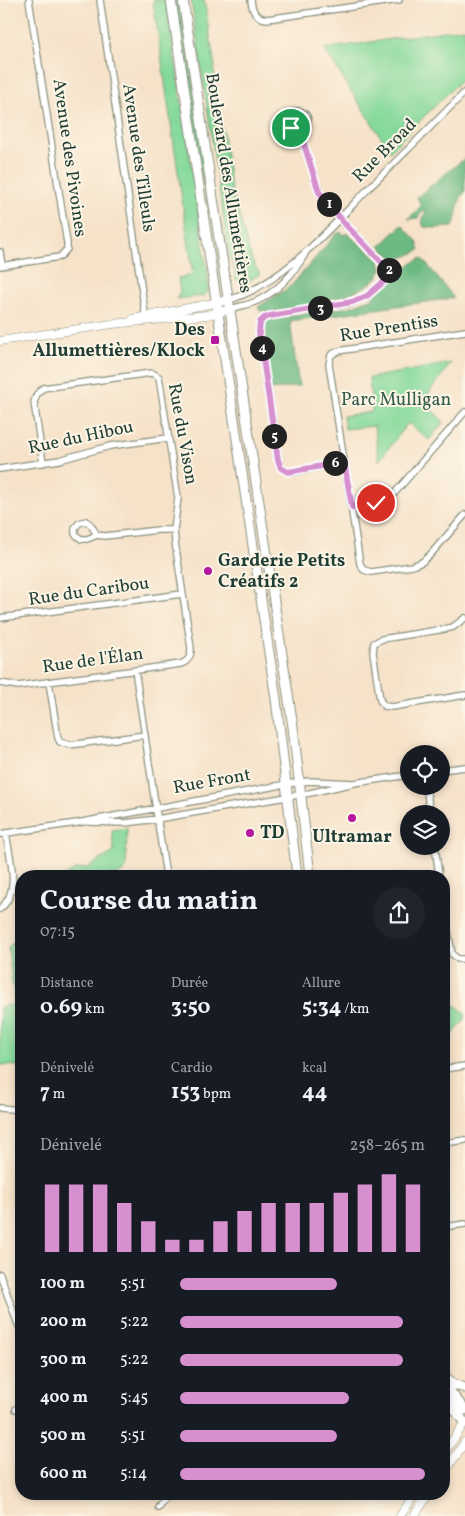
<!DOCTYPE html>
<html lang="fr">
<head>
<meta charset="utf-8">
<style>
  :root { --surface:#171b24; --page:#20242c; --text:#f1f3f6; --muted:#9ea1a6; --accent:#d690ce }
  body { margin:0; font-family:Vollkorn,serif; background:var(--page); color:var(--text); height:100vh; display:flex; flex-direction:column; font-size:19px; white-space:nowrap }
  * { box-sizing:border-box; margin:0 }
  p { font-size:16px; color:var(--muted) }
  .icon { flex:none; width:28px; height:28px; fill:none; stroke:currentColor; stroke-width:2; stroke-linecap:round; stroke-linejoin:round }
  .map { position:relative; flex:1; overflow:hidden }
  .panel { position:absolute; left:15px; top:870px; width:435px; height:630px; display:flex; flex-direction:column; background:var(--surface); border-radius:20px; box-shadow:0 2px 8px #0003 }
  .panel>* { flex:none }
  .buttons { position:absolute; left:400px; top:745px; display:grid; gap:10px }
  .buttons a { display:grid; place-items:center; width:50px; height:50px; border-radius:50%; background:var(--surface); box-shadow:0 2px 8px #0003; font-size:25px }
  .pin { position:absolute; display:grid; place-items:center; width:42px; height:42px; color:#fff; margin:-21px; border:2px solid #fff; border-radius:50%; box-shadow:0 1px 5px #0007 }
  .km { position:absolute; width:25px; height:25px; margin:-12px; border-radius:50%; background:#222; color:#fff; font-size:14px; line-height:25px; text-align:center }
  .round { display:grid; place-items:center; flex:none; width:52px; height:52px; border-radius:26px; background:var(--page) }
  .headline { display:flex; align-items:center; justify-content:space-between; height:85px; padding:0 25px }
  h1 { font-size:28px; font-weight:700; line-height:38px }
  .metrics { display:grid; grid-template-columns:repeat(3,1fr); gap:8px; height:85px; padding:5px 25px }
  .metrics div { display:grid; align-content:center }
  .metrics b { font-size:21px; font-weight:700 }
  .metrics small { font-size:14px; font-weight:400 }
  .metrics p { font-size:14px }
  .chart { height:140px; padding:10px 25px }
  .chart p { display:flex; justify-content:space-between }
  .chart svg { width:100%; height:90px; margin-top:5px; stroke:var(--accent); stroke-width:6 }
  ul { padding:0 25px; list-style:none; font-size:16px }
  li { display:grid; grid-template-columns:80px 60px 1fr; align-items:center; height:38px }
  li i { height:12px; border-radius:6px; background:var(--accent) }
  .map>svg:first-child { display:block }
  .green { fill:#85d99b; stroke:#528b68 }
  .forest { fill:#6cb983; stroke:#467b5c }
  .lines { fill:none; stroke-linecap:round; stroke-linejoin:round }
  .minor-casing { stroke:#8a907e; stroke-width:8 }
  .major-casing { stroke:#8a907e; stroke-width:9 }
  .highway-casing { stroke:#8a907e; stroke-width:11 }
  .minor { stroke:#fff; stroke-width:5.5 }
  .major { stroke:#fff; stroke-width:8 }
  .highway { stroke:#fff; stroke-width:9 }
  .route-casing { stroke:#fff; stroke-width:10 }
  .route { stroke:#d690ce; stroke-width:6 }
  .poi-dot { fill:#b5179e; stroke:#fcf5e5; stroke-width:2 }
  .labels { text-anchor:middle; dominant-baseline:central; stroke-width:4; stroke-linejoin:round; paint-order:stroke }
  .street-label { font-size:18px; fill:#1f3d34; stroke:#fcf5e5 }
  .poi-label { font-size:18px; font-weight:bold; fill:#1f3d34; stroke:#fcf5e5; text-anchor:start }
  .park-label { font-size:18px; fill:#335c49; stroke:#fcf5e5 }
</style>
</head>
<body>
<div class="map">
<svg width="465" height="1516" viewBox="0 0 465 1516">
  <rect width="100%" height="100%" fill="#fcf5e5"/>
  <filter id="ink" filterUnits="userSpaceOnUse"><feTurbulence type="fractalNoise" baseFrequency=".02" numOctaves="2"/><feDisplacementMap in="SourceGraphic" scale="10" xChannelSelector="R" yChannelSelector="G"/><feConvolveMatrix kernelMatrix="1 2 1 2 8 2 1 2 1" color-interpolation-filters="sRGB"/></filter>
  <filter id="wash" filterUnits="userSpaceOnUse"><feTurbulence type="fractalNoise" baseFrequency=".0096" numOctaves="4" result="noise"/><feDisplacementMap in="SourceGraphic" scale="20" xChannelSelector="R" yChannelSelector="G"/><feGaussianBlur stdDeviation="1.12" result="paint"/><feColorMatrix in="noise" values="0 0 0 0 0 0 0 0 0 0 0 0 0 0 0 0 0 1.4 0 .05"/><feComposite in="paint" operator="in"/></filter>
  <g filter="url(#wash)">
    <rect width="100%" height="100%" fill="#f6e2c9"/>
    <path class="green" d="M153,0H166L208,276V292L204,296L176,299L180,292L178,278L193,275Z
      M175,0H180L213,212L210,213L200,166Z
      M191,0H204L215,67L214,70L230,184L252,261L260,274L245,283L236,279L233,261H230Z
      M465,28V76L390,151L324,49Z
      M451,363L423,401L444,422L429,440L408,423L379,461L374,426L345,429L343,416L372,412L369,378Z
      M127,828L126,869L116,876H65L76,869L87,868L114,852L112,830Z
      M21,936V1066L0,1065V1007L15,1004L8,947Z
      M444,997L465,1013V1019L449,1039L444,1035Z"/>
    <path class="forest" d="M465,158V192C456,200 458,216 453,227L435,228L424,227C420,221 425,215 426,210L421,213L418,218L408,219L421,206L417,197Z
      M402,225L417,241L420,250C401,259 395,264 380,246Z
      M341,232L344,235L346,233L379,259L382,268C375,297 297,306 271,312L260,311L258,307L291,286L336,234Z
      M422,258L454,298L290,321L299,386L271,390L262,330V326L266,319L349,307L371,299L385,283L411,264Z"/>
  </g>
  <g filter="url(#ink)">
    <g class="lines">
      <g class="minor-casing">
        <path id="minor" d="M100,0L146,320
          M251,0C252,10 255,18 267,19L399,0
          M288 121a10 10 0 1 1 20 0a10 10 0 1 1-20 0Z
          M300,131L319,192L345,224L393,274L367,296L351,303L270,316L264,318L260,322L259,332L278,460C280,468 284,472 293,472L344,462
          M0,252L2,266
          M0,266L60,257L67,249V243L29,0
          M229,300C284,283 329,229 368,189C400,157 433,125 465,92
          M231,309C239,306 249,305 257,301C278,291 294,273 305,254
          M465,331L338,351L331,355L329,364L360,564L364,570L371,572L412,566L422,562L430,555L465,515
          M0,469L59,460L110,446L168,438
          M352,507L383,502L393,495L465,412
          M97,535L87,539H81L75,534V528L79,523L86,521L91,525L97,535L105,536L158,530H174
          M0,618L182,594
          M465,618L453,627L445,629L382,639L374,643L373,652L380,700L384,706L392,707L465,695
          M135,670L166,876
          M49,682L58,738L60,742L70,745L145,735
          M0,683L18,686L181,664C189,661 191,656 191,648L175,542L174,530L178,498L159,377L152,373L144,374L43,388L37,394L34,402L43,463
          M441,770L465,767
          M426,786L430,814
          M89,822L125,823L157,819L310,793L354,783L409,775
          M0,834L77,823L287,784L309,781L354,783
          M435,846L439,876
          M0,909C22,891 9,857 6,833
          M444,909L452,954L458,959H465
          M444,1069L465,1066
          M0,1108L21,1110
          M444,1143L465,1140
          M444,1227L465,1224
          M0,1274L17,1322L21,1330
          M16,1409L21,1408
          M158,1507L167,1494"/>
      </g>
      <g class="major-casing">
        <path id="major" d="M133,319L229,300
          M0,341L112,324L207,315L231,309
          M444,1453L465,1422
          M444,1473L465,1442
          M400,1516L415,1494
          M414,1516L429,1494"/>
      </g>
      <g class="highway-casing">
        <path id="highway" d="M171,0L276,699L297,876
          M183,0L293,727L310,876
          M444,1376L455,1385L465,1388
          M444,1384L465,1410
          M444,1396L465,1423"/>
      </g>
      <use href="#minor" class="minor"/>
      <use href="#major" class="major"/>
      <use href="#highway" class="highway"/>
    </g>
  </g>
  <g class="lines" filter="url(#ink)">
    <g class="route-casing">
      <path id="route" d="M291,128L300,131L319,192L345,224L393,274L367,296L352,302L270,316L264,318L260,322L259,332L278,460L281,468L288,472L344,462L352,507L376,503"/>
    </g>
    <use href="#route" class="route"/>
  </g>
  <g class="poi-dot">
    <rect x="210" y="335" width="10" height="10" rx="2.5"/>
    <circle cx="208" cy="571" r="5"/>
    <circle cx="352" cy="818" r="5"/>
    <circle cx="250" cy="833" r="5"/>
  </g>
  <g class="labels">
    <g class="street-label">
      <text transform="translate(385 151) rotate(-45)">Rue Broad</text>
      <text transform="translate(69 158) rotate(82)">Avenue des Pivoines</text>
      <text transform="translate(138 158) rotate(82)">Avenue des Tilleuls</text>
      <text transform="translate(228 183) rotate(81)">Boulevard des Allumettières</text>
      <text transform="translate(389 329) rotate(-9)">Rue Prentiss</text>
      <text transform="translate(182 434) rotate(80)">Rue du Vison</text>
      <text transform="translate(81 438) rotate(-12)">Rue du Hibou</text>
      <text transform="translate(89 592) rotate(-8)">Rue du Caribou</text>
      <text transform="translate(93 661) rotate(-8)">Rue de l'Élan</text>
      <text transform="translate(212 782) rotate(-10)">Rue Front</text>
    </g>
    <g class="poi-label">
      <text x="205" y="330" text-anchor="end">Des<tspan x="205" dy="21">Allumettières/Klock</tspan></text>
      <text x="218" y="561">Garderie Petits<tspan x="218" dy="21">Créatifs 2</tspan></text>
      <text x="260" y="833">TD</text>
      <text x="352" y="837" text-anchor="middle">Ultramar</text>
    </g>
    <g class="park-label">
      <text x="396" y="400">Parc Mulligan</text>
    </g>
  </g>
</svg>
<div class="buttons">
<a><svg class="icon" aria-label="locate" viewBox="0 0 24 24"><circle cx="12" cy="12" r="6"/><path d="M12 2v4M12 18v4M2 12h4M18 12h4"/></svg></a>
<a><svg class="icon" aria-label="layers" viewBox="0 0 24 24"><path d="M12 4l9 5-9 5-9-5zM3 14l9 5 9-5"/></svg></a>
</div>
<div class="pin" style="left:291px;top:128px;background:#1e9e55"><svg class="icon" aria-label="arrive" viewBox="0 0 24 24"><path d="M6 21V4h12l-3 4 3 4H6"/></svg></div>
<div class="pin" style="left:376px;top:503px;background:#d93025"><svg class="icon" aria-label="check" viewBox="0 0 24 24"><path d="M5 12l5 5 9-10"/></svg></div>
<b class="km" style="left:329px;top:204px">1</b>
<b class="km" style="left:389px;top:270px">2</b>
<b class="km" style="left:320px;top:308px">3</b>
<b class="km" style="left:262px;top:348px">4</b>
<b class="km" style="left:274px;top:436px">5</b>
<b class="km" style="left:335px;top:463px">6</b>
<section class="panel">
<div class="headline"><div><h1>Course du matin</h1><p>07:15</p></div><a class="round"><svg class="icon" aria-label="share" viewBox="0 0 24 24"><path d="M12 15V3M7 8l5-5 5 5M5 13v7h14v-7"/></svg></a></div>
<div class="metrics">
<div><p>Distance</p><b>0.69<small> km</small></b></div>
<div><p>Durée</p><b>3:50</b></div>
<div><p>Allure</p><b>5:34<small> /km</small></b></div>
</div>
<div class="metrics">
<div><p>Dénivelé</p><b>7<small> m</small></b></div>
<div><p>Cardio</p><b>153<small> bpm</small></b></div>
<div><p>kcal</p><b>44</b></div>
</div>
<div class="chart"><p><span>Dénivelé</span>258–265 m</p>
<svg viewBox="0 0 160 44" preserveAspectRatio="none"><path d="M5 44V11M15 44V11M25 44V11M35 44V20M45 44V29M55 44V38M65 44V38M75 44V29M85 44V24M95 44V20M105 44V20M115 44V20M125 44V15M135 44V11M145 44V6M155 44V11"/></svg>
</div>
<ul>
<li><b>100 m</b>5:51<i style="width:64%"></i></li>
<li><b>200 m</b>5:22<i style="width:91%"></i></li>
<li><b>300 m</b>5:22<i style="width:91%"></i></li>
<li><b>400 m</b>5:45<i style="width:69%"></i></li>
<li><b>500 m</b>5:51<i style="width:64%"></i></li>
<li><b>600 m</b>5:14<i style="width:100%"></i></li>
</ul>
</section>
</div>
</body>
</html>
